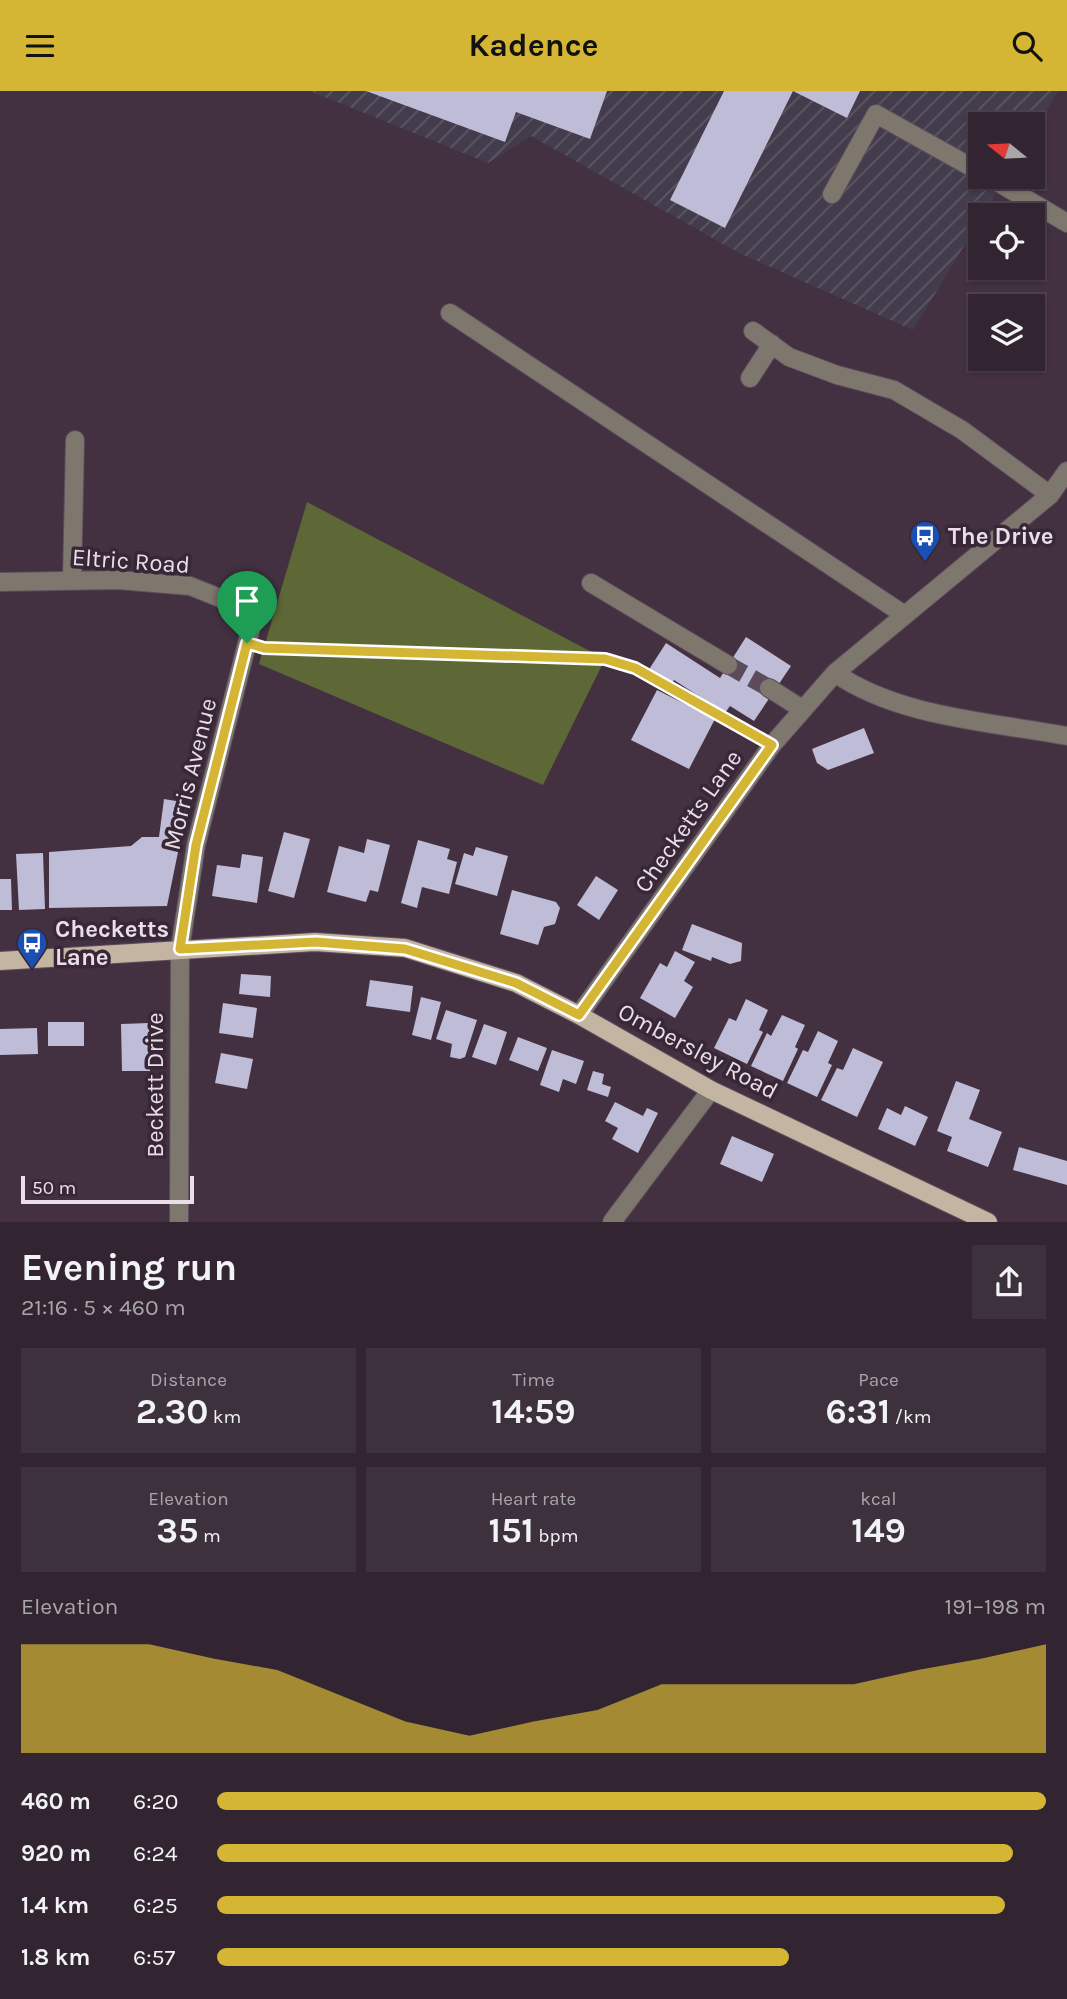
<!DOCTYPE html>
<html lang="en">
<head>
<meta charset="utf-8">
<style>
  :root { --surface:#322531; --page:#3d313d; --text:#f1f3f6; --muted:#a8a5ab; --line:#4d424d; --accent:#d5b534 }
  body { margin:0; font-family:Karla,sans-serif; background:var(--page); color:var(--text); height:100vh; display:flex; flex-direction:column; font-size:26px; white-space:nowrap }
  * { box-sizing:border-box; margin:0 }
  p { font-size:23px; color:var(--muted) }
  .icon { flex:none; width:38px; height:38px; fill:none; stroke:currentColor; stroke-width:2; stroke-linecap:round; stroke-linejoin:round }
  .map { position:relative; height:1131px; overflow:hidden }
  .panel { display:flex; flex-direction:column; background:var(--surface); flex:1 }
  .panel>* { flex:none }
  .needle { width:46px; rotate:288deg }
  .buttons { position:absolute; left:968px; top:21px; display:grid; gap:14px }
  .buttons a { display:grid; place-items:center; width:77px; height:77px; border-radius:0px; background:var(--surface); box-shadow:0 2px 5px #0004,0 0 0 2px var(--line); font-size:35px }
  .scale { position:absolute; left:21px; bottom:18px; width:173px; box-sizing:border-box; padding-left:7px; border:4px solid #eadee8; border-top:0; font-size:19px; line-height:24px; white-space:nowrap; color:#eadee8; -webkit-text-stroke:5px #382736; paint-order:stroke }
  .pin { position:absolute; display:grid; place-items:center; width:60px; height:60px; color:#fff; margin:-72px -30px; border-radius:50% 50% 50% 0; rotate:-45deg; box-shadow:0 0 7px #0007 }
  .pin .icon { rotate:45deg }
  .round { display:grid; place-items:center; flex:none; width:74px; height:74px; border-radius:0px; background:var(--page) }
  .headline { display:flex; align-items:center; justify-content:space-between; height:119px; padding:0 21px }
  h1 { font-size:38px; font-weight:700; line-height:52px }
  .figures { display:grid; grid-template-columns:repeat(3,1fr); gap:10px; height:119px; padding:7px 21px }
  .figures div { display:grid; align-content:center; border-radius:0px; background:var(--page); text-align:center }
  .figures b { font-size:35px; font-weight:700 }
  .figures small { font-size:19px; font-weight:400 }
  .figures p { font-size:19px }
  .chart { height:196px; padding:14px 21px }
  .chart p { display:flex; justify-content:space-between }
  .chart svg { width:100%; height:126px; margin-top:7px; fill:var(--accent); opacity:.7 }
  ul { padding:0 21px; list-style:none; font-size:23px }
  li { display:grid; grid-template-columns:112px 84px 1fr; align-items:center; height:52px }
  li i { height:18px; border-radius:9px; background:var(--accent) }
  header { display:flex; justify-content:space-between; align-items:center; height:91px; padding:0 21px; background:var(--accent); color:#111; font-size:32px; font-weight:700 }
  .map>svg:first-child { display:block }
  .industrial { fill:url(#industrial-furrows) }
  .green { fill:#5e6736 }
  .building { fill:#bebcd6 }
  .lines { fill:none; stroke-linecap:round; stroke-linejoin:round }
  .minor-tunnel { stroke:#5c4b5a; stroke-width:18; stroke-dasharray:18 9; stroke-linecap:butt }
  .minor-casing { stroke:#5e4d5c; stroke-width:20 }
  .major-casing { stroke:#5e4d5c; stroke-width:20 }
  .path { stroke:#81717f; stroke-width:4.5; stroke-dasharray:5 3.5; stroke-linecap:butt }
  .minor { stroke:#7e776e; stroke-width:18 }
  .major { stroke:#c4b5a2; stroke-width:18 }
  .route-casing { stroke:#fff; stroke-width:14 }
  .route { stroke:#d5b534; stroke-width:9 }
  .labels { text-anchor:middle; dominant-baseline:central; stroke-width:7; stroke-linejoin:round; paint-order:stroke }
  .poi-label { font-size:24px; font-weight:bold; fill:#eadee8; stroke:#382736; text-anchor:start }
  .street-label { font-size:24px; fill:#eadee8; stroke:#382736 }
</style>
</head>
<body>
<header><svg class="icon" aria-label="menu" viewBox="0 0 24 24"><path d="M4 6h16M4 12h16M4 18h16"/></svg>Kadence<svg class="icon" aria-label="search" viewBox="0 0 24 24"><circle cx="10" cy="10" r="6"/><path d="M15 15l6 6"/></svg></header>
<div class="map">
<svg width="1067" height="1131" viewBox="0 0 1067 1131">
  <defs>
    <pattern id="industrial-furrows" width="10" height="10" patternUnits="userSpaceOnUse" patternTransform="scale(1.75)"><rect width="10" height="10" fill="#433c4c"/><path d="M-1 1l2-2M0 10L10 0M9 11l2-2" fill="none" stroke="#5e5866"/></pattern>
  </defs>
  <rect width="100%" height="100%" fill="#433141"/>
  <path class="industrial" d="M310,0H1058L1033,42L1032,33H980V86H1006L913,239L739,162L531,45L488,72Z"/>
  <path class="green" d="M307,411L605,568L543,694L259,573Z"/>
  <path class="building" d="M366,0H607L590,48L516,21L505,51Z
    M724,0H860L847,27L793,0L725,137L670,109Z
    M746,546L791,575L754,630L730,615L725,622L674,589L670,595L648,580L666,552L720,587Z
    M657,599L715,628L689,678L631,649Z
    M864,637L874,662L828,679L817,672L812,658Z
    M164,708L188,712L167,815L49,817V761L131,755L142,746H159Z
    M284,741L310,748L294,807L268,800Z
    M367,748L390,754L378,801L370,799L366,811L327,801L339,755L364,762Z
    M418,749L450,758L447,768L457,771L449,803L422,796L417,817L401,812Z
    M476,756L508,765L497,805L455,793L464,762L473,765Z
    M43,762L45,818L19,819L16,763Z
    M242,763L263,766L257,812L212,805L217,774L240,777Z
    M596,785L618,799L599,829L577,814Z
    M0,788H11L12,819H0Z
    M512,799L556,811L560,817L555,833L544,836L538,854L500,843Z
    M692,833L742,852L741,870L730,873L712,866L711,870L682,859Z
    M675,860L695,871L684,890L693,896L675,927L640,907L660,872L667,876Z
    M241,883L271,885L270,906L239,903Z
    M370,889L413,895L410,921L366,915Z
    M421,906L441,911L431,949L412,944Z
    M746,908L768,919L759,939L763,941L747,973L714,957L729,927L736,930Z
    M223,912L257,917L253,947L219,942Z
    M446,919L477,929L465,966L460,968L450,966L452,953L436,948Z
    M782,924L805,934L795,956L798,958L783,990L751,975L767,942L771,945Z
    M48,931H84V955H48Z
    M149,932L150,980H122L121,933Z
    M484,933L507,941L496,974L472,966Z
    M37,937L38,963L0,964V938Z
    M818,940L838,950L828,972L832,974L817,1006L787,992L803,959L808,961Z
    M518,946L547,957L538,980L509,969Z
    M853,957L883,971L857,1026L821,1009L837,977L843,979Z
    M552,959L584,970L576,993L563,988L559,1001L540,994Z
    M221,962L253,968L247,998L215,992Z
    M593,980L604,983L602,993L611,996L608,1006L587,999Z
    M956,990L980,999L969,1028L1002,1041L988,1076L947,1060L952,1046L937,1040Z
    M615,1011L643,1025L647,1017L658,1022L638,1062L612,1048L618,1037L605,1030Z
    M905,1015L928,1026L915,1055L878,1038L887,1017L901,1024Z
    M732,1045L774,1063L762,1091L720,1073Z
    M1019,1056L1067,1070V1094L1013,1079Z"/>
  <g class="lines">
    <path class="minor-tunnel" d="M728,574L769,597"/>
    <g class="minor-casing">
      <path id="minor" d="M989,86L1067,132
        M832,103L876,23L980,81
        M450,222L903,523
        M753,240L789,266L837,284L894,299L962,339L1050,404
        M750,287L772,253
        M72,490L75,349
        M0,491L118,489L190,495L255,521L196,754L180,858L179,1131
        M591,492L728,574
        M835,582C898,626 992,631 1067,645
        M769,597L802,618
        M579,924L772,654L835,582L1050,404L1067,380
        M612,1131L711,999"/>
    </g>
    <g class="major-casing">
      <path id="major" d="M0,870L315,851L405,857L516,892L579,924L711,999L988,1131"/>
    </g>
    <path class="path" d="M266,557L605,568L635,577L756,645"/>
    <use href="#minor" class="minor"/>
    <use href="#major" class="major"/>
  </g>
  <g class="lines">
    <g class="route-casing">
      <path id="route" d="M247,552L264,557L605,568L635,577L772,654L579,924L516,892L405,858L316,851L180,858L196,754Z"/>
    </g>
    <use href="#route" class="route"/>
  </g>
  <defs>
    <g id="bus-pin" transform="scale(1.575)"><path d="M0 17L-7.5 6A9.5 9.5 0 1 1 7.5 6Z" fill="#1a4fb4" stroke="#382736"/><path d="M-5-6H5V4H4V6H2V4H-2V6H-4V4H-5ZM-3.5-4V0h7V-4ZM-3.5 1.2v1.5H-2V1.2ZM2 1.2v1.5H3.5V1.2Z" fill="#fff"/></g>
  </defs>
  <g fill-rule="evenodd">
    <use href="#bus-pin" x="925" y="445"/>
    <use href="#bus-pin" x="32" y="852"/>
  </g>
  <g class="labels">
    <g class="poi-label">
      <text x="948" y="445">The Drive</text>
      <text x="55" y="838">Checketts<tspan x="55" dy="28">Lane</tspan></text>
    </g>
    <g class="street-label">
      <text transform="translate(131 470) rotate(4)">Eltric Road</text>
      <text transform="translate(190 683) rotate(-76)">Morris Avenue</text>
      <text transform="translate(688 730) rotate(-55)">Checketts Lane</text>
      <text transform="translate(698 960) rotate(28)">Ombersley Road</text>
      <text transform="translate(155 994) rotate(-90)">Beckett Drive</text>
    </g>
  </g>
</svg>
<div class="buttons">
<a><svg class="needle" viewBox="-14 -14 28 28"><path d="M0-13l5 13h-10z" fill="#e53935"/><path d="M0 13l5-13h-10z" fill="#a8a5ab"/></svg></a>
<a><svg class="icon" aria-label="locate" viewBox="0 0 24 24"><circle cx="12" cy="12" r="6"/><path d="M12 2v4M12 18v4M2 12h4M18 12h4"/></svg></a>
<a><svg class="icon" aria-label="layers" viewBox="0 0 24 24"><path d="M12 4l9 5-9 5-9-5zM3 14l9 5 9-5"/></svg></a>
</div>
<div class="scale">50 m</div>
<div class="pin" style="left:247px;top:552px;background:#1e9e55"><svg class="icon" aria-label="arrive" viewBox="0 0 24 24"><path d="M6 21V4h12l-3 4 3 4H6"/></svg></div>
</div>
<section class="panel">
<div class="headline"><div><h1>Evening run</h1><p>21:16 · 5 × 460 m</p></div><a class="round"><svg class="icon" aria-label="share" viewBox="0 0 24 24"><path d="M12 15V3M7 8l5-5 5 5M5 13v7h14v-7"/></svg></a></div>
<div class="figures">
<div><p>Distance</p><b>2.30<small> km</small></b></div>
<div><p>Time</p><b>14:59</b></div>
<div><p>Pace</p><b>6:31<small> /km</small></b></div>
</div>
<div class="figures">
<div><p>Elevation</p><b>35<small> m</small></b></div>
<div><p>Heart rate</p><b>151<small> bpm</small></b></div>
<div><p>kcal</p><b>149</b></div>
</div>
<div class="chart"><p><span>Elevation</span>191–198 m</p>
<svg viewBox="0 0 160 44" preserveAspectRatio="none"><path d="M0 44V6L10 6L20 6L30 11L40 15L50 24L60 33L70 38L80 33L90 29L100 20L110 20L120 20L130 20L140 15L150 11L160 6V44z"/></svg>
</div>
<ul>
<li><b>460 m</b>6:20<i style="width:100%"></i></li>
<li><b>920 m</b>6:24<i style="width:96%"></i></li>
<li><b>1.4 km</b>6:25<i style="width:95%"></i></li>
<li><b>1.8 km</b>6:57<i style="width:69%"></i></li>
</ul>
</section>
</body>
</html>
